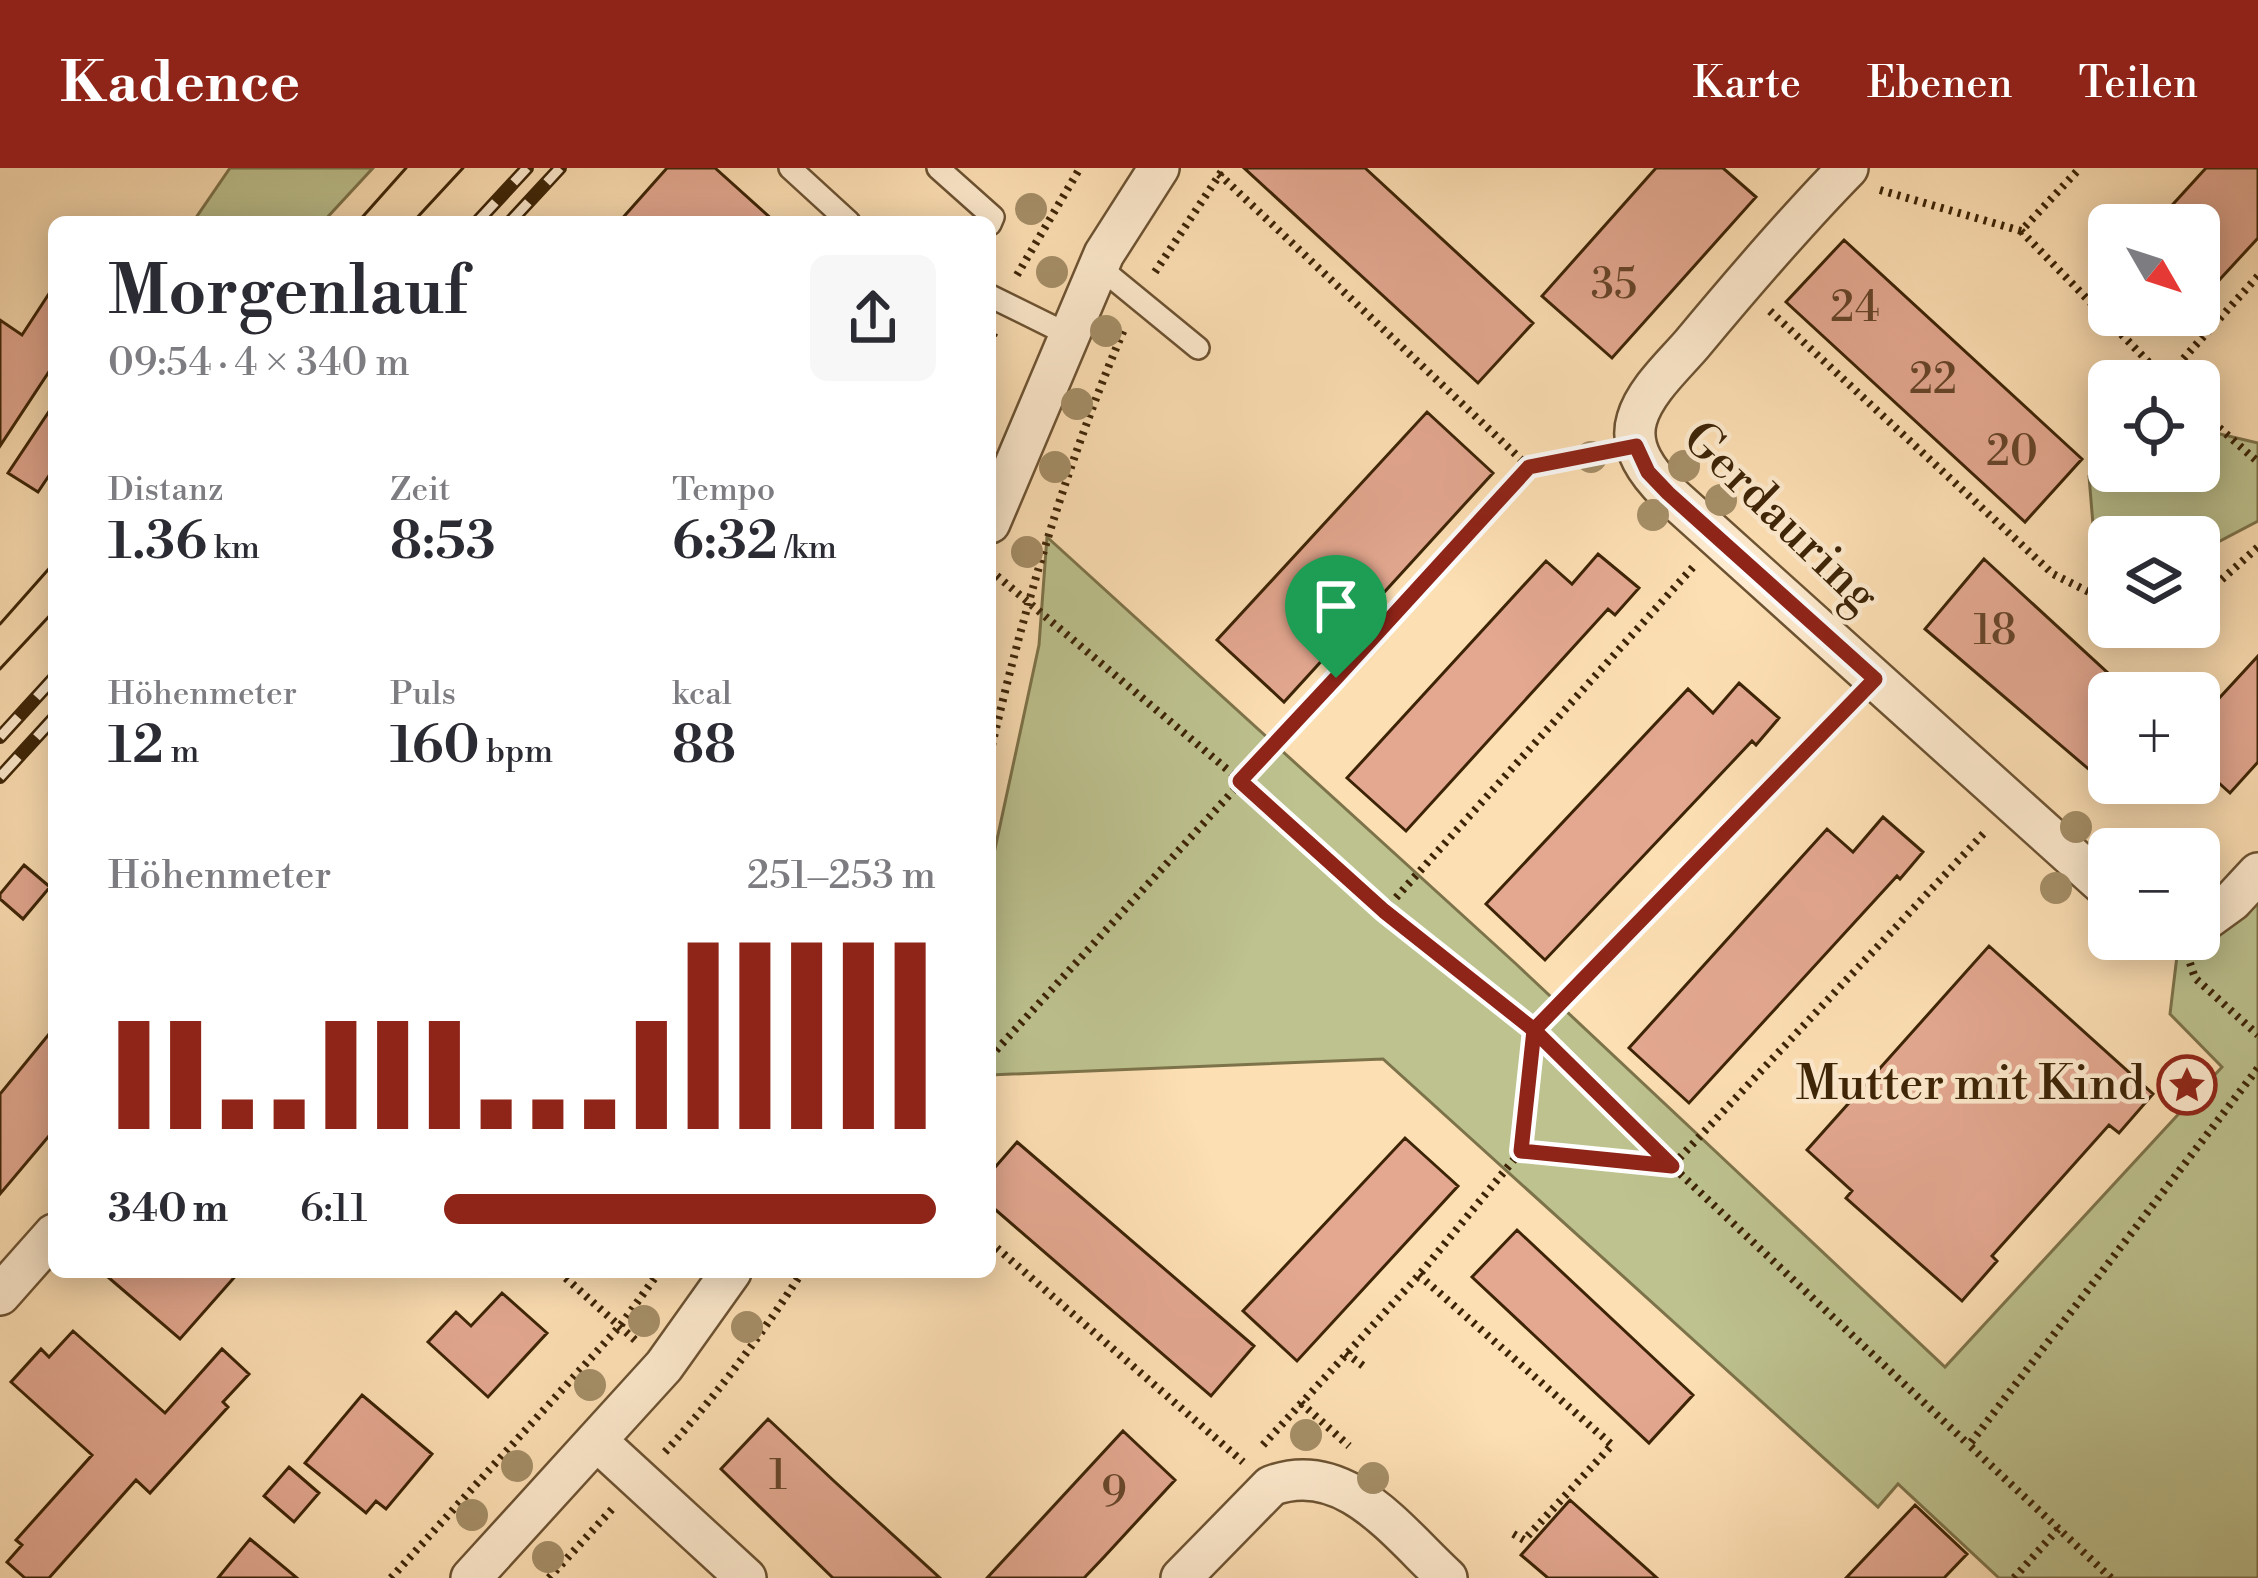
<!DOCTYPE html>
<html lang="de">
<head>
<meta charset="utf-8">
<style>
  :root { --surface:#fff; --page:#f7f7f7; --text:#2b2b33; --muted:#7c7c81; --accent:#8f2418 }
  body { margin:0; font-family:"Libre Bodoni",serif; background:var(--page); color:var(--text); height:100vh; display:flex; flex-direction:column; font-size:45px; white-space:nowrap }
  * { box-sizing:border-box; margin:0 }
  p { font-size:39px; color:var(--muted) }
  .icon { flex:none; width:66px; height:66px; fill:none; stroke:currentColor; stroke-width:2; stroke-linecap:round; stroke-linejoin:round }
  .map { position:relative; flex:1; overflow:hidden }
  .panel { position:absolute; left:48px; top:48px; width:948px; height:1062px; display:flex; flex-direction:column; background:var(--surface); border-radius:18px; box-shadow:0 6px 30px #0003 }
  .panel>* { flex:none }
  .needle { width:78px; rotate:129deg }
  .controls { position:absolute; left:2088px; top:36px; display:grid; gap:24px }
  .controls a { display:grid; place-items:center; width:132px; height:132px; border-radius:18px; background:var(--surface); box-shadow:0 6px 30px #0003; font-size:60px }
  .pin { position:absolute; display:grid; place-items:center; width:102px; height:102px; color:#fff; margin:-123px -51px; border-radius:50% 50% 50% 0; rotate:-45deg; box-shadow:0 0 12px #0007 }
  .pin .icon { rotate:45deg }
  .round { display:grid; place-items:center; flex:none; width:126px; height:126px; border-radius:18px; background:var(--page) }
  .overview { display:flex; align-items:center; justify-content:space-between; height:204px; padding:0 60px }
  h1 { font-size:66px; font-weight:600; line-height:90px }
  .stats { display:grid; grid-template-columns:repeat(3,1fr); gap:18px; height:204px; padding:12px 60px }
  .stats div { display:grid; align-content:center }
  .stats b { font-size:51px; font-weight:600 }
  .stats small { font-size:33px; font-weight:400 }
  .stats p { font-size:33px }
  .chart { height:336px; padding:24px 60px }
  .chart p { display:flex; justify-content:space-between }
  .chart svg { width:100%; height:216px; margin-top:12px; stroke:var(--accent); stroke-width:6 }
  ul { padding:0 60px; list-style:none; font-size:39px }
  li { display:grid; grid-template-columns:192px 144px 1fr; align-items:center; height:90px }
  li i { height:30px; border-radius:15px; background:var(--accent) }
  header { display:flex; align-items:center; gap:72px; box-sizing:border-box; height:168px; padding:0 60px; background:var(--accent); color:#fff }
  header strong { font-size:57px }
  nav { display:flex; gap:66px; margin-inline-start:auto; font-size:42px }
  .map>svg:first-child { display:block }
  .green { fill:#bdc28f; stroke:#7d734a; stroke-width:3 }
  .building { fill:#e4a891; stroke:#3d2406; stroke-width:3 }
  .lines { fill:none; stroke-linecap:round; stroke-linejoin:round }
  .lane-casing { stroke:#6d5332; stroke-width:26 }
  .street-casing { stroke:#6d5332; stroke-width:44 }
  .path { stroke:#3d2406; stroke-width:8; stroke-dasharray:3 6; stroke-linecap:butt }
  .lane { stroke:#feeace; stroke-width:21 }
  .street { stroke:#feeace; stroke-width:39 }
  .tram { stroke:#3d2406; stroke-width:3 }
  .rail-casing { stroke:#3d2406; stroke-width:14 }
  .rail { stroke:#feeace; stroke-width:9; stroke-dasharray:27; stroke-linecap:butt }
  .tree { fill:#a58e67 }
  .route-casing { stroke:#fff; stroke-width:24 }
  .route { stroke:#8f2418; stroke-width:15 }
  .labels { text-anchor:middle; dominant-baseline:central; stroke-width:9; stroke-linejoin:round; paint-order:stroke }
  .number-label { font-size:42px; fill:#674529 }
  .street-label { font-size:48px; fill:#3d2406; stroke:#feeace }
  .poi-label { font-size:48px; fill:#3d2406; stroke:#feeace; text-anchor:end }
</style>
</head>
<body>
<header>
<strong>Kadence</strong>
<nav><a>Karte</a><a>Ebenen</a><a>Teilen</a></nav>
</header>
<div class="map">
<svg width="2258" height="1410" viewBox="0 0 2258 1410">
  <rect width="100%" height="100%" fill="#fddfb4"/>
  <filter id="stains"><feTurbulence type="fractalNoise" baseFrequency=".00167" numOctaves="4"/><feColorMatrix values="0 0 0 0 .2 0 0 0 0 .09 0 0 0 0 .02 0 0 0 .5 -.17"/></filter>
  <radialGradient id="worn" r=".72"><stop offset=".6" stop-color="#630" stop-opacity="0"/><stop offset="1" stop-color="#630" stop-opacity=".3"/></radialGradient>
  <path class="green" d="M230,0H373L323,54H193Z
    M2199,261L2258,275V353L2199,384V369H2109V384L2095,381L2089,308L2109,288V303H2199Z
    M1047,369L1515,795L1945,1199L2222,899L2170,846L2179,771H2199L2258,693V1410H1999L1898,1316L1878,1339L1383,891L990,907V704L1039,477Z"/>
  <path class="building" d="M667,0H715L775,54H619Z
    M1244,0H1365L1533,155L1478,215Z
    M1656,0H1723L1756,29L1612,190L1542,128Z
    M2206,0H2258V70L2199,134V57H2154Z
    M1844,72L2082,291L2025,354L1786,134Z
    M54,118V196L0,278V152L22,167Z
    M54,236V300L38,324L8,305Z
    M1427,244L1493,305L1284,534L1217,472Z
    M1598,386L1639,420L1615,447L1608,441L1406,663L1347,610L1546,393L1572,416Z
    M1984,391L2109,506V586L2092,604L1925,461Z
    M2258,488V594L2230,625L2199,597V552Z
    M1739,515L1779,550L1756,577L1752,573L1545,792L1486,736L1688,521L1713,545Z
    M1883,649L1923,684L1900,711L1897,708L1689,935L1629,880L1827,661L1853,684Z
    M24,697L50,719L23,751L0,731V726Z
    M1989,778L2153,926L2119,965L2109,957L1992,1088L1997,1093L1962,1133L1846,1030L1852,1023L1807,982Z
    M54,860V962L0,1026V926Z
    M1405,970L1458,1018L1297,1193L1243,1143Z
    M1017,974L1254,1178L1211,1228L990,1037V1005Z
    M1517,1062L1693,1227L1649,1275L1472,1109Z
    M102,1104H239L180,1171Z
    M502,1125L547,1165L488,1229L428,1174L456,1144L471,1158Z
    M73,1163L165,1245L222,1181L249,1206L223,1234L228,1239L150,1325L136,1312L49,1410H25L7,1394L22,1377L16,1372L92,1287L11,1214L41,1181L49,1189Z
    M362,1227L432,1286L386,1341L376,1333L366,1345L305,1295Z
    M768,1251L835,1314L940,1410H833L721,1301Z
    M1123,1263L1175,1312L1104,1389L1084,1410H987Z
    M289,1299L319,1325L294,1354L264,1328Z
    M1570,1332L1657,1410H1548L1521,1387Z
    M1915,1337L1967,1386L1944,1410H1846Z
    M250,1371L297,1410H218Z"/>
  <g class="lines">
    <g class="lane-casing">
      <path id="lane" d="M790,0L849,54
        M938,0L993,49L990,56
        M1098,98L1198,180
        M990,128L1067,166"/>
    </g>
    <g class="street-casing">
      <path id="street" d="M1848,0C1793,56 1742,116 1692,176C1674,197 1645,223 1637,251C1628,280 1649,306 1668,325L2109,722
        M990,355L1104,86L1159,0
        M2199,757L2232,733L2258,705
        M0,1127L54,1066
        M598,1274L746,1410
        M471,1410L664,1198L731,1104
        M1181,1410L1271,1318C1345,1290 1398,1365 1447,1410"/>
    </g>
    <path class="path" d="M1219,6L1529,299
      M1880,22L2021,63L2080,0
      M2021,63L2165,211L2258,108
      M1155,104L1224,0
      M1017,107L1080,0
      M1770,143L2053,406L2109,434
      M990,176L996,160
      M2199,242L2258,294
      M990,402L1241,613L1384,743L1535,861L1672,998L1969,1277
      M2199,425L2211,421L2258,379
      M990,586C1024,439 1066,297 1125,159
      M1384,743L1694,398
      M2190,795L2195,810L2258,867
      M990,889L1529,299L1597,285
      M1522,983L1672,998L1985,664
      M990,1074L1243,1294
      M559,1104L636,1173
      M1419,1107L1612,1277L1524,1372L1510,1364
      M1346,1185L1366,1200
      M1301,1235L1349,1278
      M1263,1277L1419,1107L1521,983L1535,861L1847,539
      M665,1284C716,1228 761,1168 802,1104
      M391,1410L620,1158L659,1104
      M549,1410L614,1339
      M2014,1410L2058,1361
      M2111,1410L1969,1277L2258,900"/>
    <use href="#lane" class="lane"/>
    <use href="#street" class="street"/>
    <path class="tram" d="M358,54L406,0
      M413,54L463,0
      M0,456L54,395
      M0,501L54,443"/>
    <g class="rail-casing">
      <path id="rail" d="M477,54L527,0
        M510,54L560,0
        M0,569L54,510
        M0,609L54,550"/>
    </g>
    <use href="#rail" class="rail"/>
  </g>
  <g class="tree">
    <circle cx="1031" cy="41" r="16"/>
    <circle cx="1052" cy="104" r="16"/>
    <circle cx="1106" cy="163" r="16"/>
    <circle cx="1077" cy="236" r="16"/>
    <circle cx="1591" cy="289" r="16"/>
    <circle cx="1684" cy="298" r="16"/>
    <circle cx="1055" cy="299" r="16"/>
    <circle cx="1721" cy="332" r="16"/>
    <circle cx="1653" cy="347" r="16"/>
    <circle cx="1027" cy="384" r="16"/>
    <circle cx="2076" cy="659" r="16"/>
    <circle cx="2056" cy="720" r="16"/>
    <circle cx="644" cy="1153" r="16"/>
    <circle cx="747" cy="1159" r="16"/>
    <circle cx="590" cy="1217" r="16"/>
    <circle cx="1306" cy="1267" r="16"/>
    <circle cx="517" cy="1298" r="16"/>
    <circle cx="1373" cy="1310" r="16"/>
    <circle cx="472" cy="1347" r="16"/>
    <circle cx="548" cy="1389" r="16"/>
  </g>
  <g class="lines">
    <g class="route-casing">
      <path id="route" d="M1336,510L1240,613L1384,743L1534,862L1521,983L1672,998L1534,862L1875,511L1668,325L1648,304L1636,278L1529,299L1336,510"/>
    </g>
    <use href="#route" class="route"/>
  </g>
  <defs>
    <g id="sight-ring" transform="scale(3)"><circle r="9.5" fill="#feeace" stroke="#8f2418" stroke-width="1.5"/><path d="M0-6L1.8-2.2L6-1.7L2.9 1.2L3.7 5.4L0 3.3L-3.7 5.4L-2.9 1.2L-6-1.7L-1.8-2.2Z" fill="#8f2418"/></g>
  </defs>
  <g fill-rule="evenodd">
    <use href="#sight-ring" x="2187" y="917"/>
  </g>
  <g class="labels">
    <g class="number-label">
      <text x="1614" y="117">35</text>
      <text x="1855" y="140">24</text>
      <text x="1933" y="212">22</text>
      <text x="2012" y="284">20</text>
      <text x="1995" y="463">18</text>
      <text x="778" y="1308">1</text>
      <text x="1114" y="1325">9</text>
    </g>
    <g class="street-label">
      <text transform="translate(1780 350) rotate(44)">Gerdauring</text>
    </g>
    <g class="poi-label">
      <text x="2145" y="917">Mutter mit Kind</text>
    </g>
  </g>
  <rect width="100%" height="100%" filter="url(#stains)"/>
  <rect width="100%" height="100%" fill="url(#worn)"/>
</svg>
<div class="controls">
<a><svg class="needle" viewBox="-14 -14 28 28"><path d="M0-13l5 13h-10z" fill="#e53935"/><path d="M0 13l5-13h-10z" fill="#7c7c81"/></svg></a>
<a><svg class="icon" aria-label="locate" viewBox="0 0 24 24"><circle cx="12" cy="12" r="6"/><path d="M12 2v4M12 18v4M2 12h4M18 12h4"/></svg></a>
<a><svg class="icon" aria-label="layers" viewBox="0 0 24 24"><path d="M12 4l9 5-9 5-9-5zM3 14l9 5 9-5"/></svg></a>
<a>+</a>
<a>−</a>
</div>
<div class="pin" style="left:1336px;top:510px;background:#1e9e55"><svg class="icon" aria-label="arrive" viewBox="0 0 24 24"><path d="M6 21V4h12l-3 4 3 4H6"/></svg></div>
<section class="panel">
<div class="overview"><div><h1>Morgenlauf</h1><p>09:54 · 4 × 340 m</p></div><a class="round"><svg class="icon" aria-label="share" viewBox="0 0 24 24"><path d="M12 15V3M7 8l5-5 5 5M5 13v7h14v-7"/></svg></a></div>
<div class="stats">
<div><p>Distanz</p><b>1.36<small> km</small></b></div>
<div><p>Zeit</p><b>8:53</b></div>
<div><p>Tempo</p><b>6:32<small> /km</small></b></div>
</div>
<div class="stats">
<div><p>Höhenmeter</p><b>12<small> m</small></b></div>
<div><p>Puls</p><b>160<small> bpm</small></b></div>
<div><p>kcal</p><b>88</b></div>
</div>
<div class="chart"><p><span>Höhenmeter</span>251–253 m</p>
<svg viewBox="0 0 160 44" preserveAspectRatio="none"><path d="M5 44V22M15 44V22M25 44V38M35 44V38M45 44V22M55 44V22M65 44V22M75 44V38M85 44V38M95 44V38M105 44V22M115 44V6M125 44V6M135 44V6M145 44V6M155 44V6"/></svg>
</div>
<ul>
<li><b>340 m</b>6:11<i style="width:100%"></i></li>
</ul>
</section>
</div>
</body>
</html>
